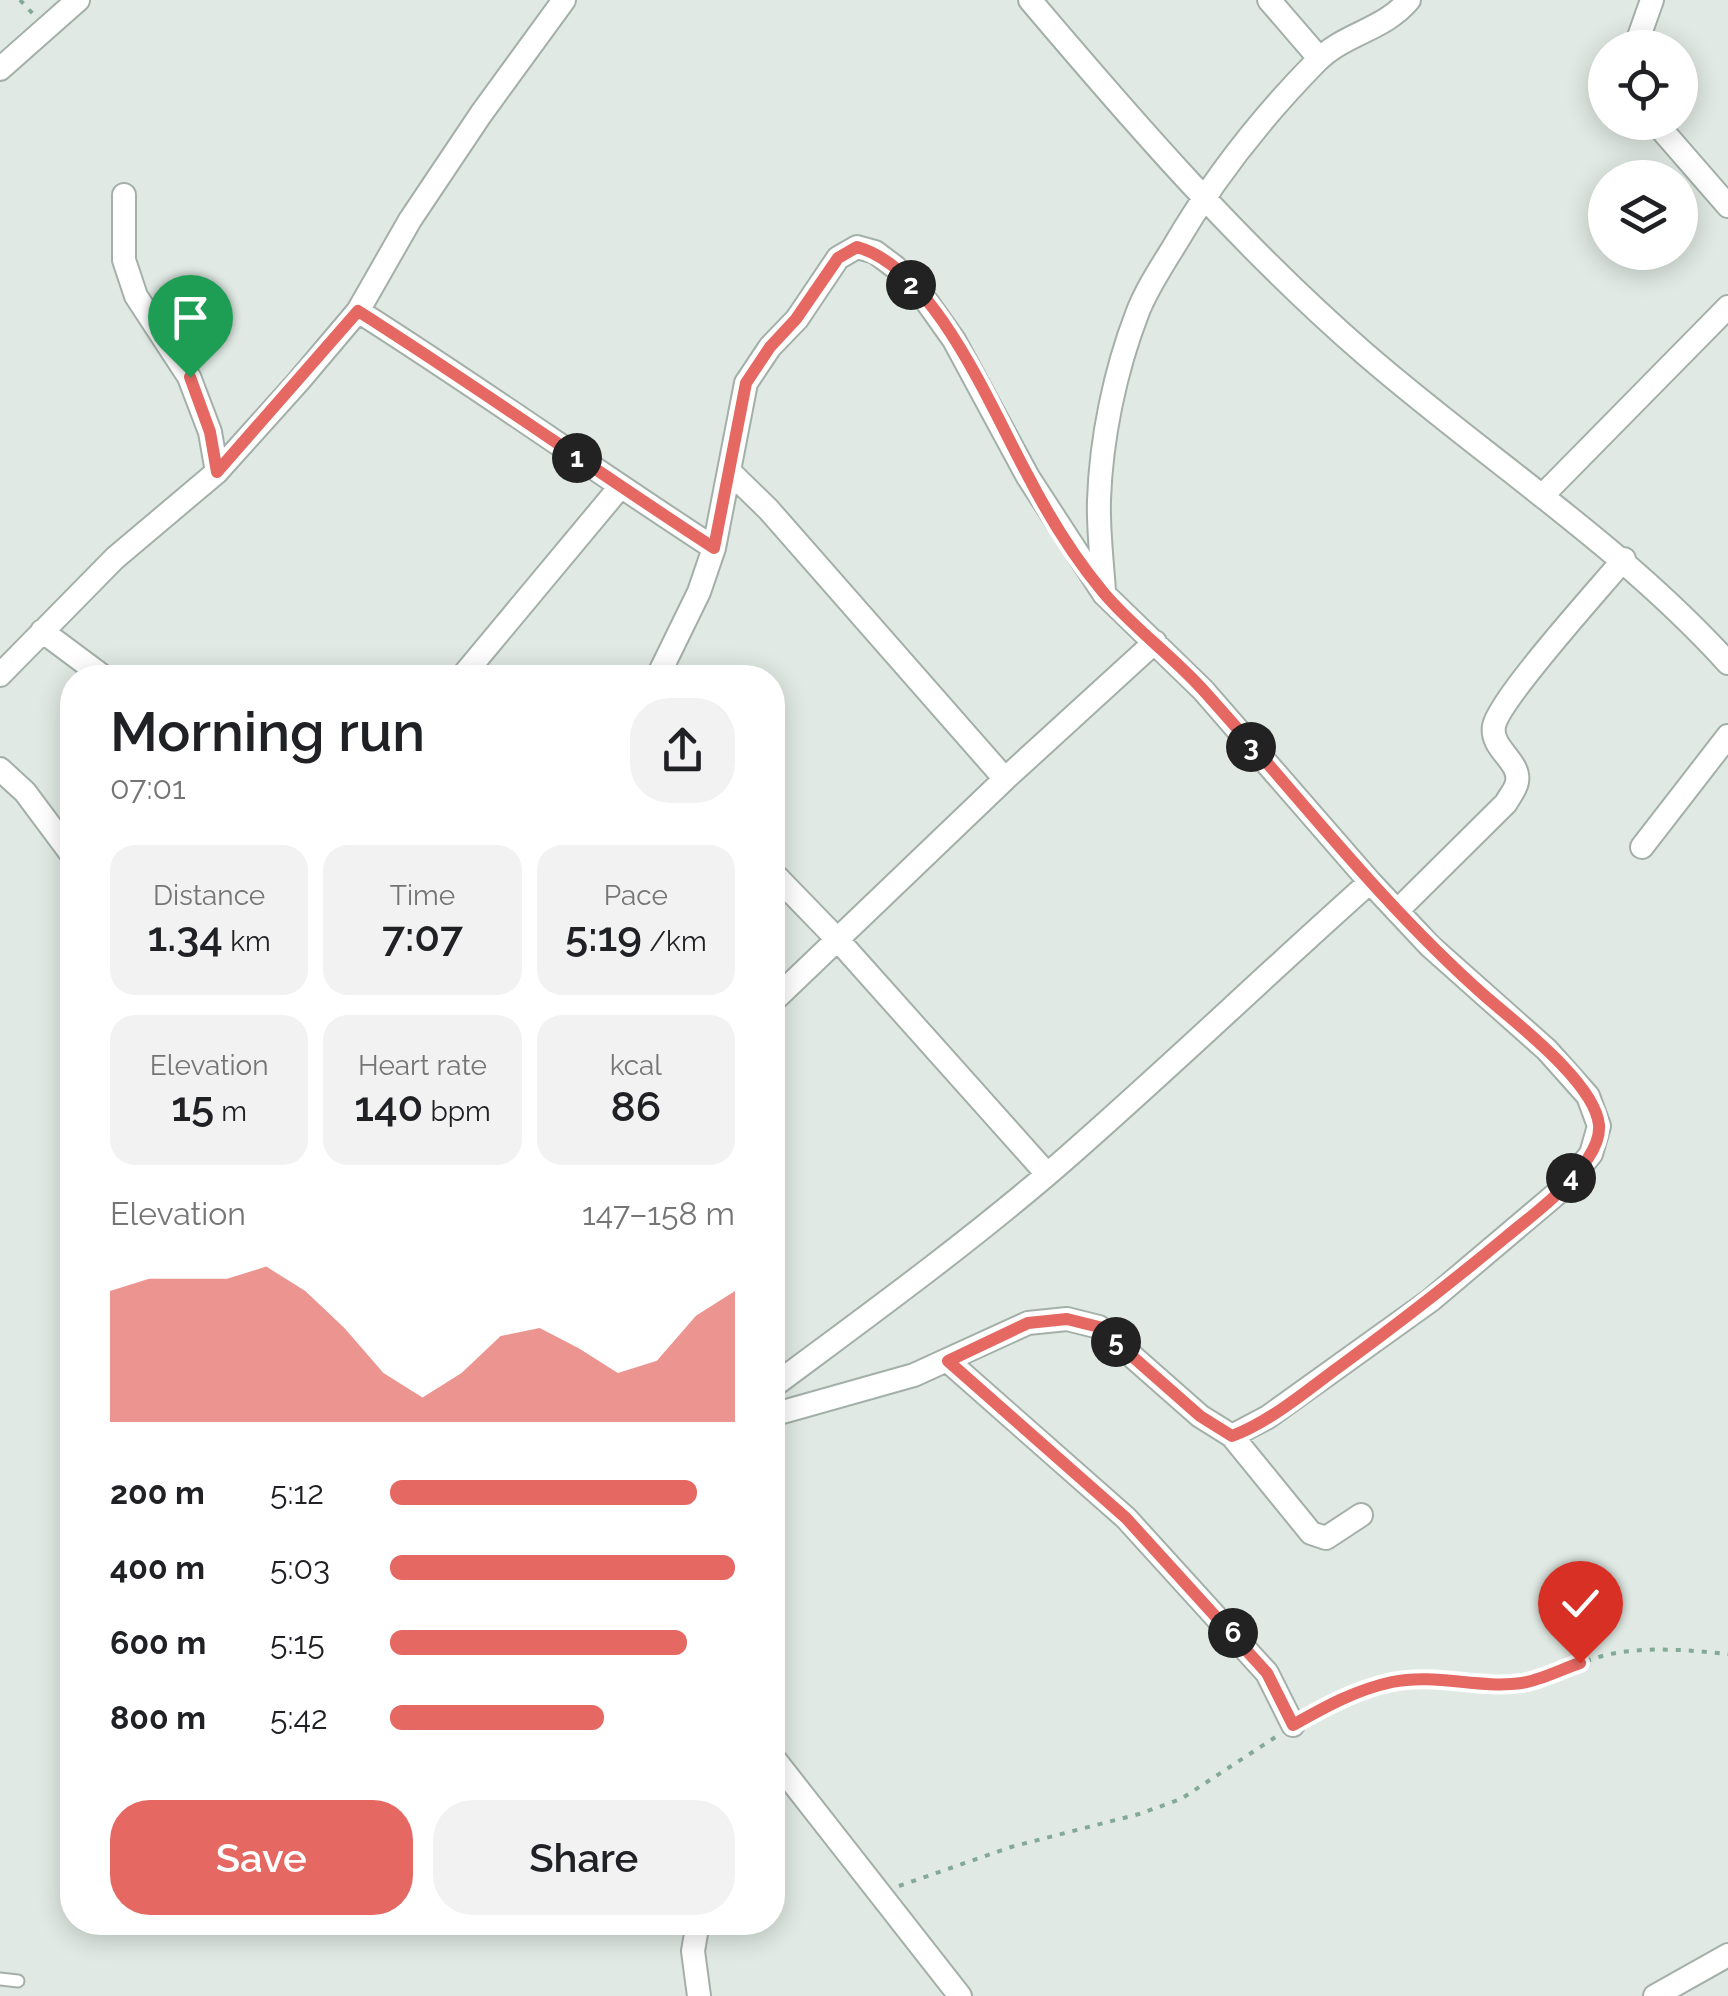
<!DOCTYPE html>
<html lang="en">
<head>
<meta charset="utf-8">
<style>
  :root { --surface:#fff; --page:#f2f2f2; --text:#202124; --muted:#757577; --accent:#e56862 }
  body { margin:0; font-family:Raleway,sans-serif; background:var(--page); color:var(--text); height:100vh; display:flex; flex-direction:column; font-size:38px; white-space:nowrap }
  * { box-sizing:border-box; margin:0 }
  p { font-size:32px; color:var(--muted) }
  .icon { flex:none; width:55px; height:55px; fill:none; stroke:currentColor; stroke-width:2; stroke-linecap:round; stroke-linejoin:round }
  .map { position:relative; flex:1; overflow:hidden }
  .details { position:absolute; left:60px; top:665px; width:725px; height:1270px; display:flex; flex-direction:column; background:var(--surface); border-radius:40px; box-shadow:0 5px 25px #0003 }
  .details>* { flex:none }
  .controls { position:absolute; left:1588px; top:30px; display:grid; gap:20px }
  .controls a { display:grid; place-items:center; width:110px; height:110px; border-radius:50%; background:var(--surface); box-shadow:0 5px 25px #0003; font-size:50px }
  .pin { position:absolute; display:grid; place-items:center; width:85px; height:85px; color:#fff; margin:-102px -42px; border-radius:50% 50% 50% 0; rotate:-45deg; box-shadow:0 0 10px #0007 }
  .pin .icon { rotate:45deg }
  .km { position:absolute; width:50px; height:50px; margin:-25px; border-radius:50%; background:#222; color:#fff; font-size:28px; line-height:50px; text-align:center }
  .round { display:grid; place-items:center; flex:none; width:105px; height:105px; border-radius:40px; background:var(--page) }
  .overview { display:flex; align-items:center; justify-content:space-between; height:170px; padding:0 50px }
  h1 { font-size:55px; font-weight:600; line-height:75px }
  .figures { display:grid; grid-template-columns:repeat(3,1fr); gap:15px; height:170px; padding:10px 50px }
  .figures div { display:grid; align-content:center; border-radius:25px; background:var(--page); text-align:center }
  .figures b { font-size:42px; font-weight:600 }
  .figures small { font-size:28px; font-weight:400 }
  .figures p { font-size:28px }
  .chart { height:280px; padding:20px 50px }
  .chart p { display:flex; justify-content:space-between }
  .chart svg { width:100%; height:180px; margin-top:10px; fill:var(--accent); opacity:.7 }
  .button { display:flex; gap:20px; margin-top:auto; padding:20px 50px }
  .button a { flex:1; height:115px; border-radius:40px; background:var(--accent); color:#fff; font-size:40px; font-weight:600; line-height:115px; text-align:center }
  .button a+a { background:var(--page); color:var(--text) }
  ul { padding:0 50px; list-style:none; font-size:32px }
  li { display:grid; grid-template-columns:160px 120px 1fr; align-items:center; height:75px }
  li i { height:25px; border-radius:12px; background:var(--accent) }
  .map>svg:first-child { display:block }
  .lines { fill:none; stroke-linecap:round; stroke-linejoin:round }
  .service-casing { stroke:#a3b0a9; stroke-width:15 }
  .minor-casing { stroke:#a3b0a9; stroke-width:26 }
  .path { stroke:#83aa96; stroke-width:4; stroke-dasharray:5 8; stroke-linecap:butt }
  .service { stroke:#fff; stroke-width:11 }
  .minor { stroke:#fff; stroke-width:22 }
  .route-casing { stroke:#fff; stroke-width:20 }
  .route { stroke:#e56862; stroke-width:12 }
</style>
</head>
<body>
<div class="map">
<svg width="1728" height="1996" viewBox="0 0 1728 1996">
  <rect width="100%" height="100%" fill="#e0e9e3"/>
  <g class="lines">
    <g class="service-casing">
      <path id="service" d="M0,1979L18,1981"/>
    </g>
    <g class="minor-casing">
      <path id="minor" d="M1030,0C1135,124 1241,246 1364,353C1485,458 1620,544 1728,663
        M1269,0L1319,58
        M1635,48L1652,0
        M0,69L78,0
        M1655,122L1728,206
        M124,195V260L136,296L189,377L210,432L217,472
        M358,311C478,387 594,470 714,548
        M730,472L768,509L1005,779
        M1542,496L1728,307
        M1104,591C1102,561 1098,530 1099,500C1101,439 1115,371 1137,314C1145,292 1160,269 1173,248C1213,179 1260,119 1316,62C1344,33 1383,31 1409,0
        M42,631L105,678
        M0,675L115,558L217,472L298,382L358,311L410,220L481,114L564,0
        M461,678L620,487
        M657,678L699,592L714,548L746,383L770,347L797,319L838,258L857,247L875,252L895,267L927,302L954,340L1028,477L1104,594L1203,690L1370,882L1430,946L1547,1050L1588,1096L1599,1126L1591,1154L1561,1190L1431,1300L1268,1417L1232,1436L1200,1416L1099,1327L1067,1319L1028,1323L914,1375L772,1415
        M0,769L25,792L72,855
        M1642,847L1728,736
        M772,872L838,940L1047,1174
        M1397,911L1506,803C1509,797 1516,789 1517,782C1521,761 1490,749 1494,726C1499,699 1600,588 1624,559
        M772,1002L1005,779L1155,642
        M948,1361L1126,1518L1267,1673L1293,1725
        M772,1387C866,1317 960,1249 1049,1173C1158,1079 1262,978 1370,882
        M1232,1436L1311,1533L1326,1538L1361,1515
        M772,1756L960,1996
        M698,1922L693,1951L699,1996
        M1655,1996L1728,1955"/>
    </g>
    <path class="path" d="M20,0L34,15
      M1311,1715C1354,1691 1398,1675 1449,1678C1474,1679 1500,1688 1525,1682C1553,1676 1578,1662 1606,1655C1645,1646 1688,1650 1728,1654
      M899,1886L1011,1847L1139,1814L1181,1799L1277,1736"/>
    <use href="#service" class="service"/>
    <use href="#minor" class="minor"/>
  </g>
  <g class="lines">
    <g class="route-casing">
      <path id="route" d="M190,377L210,432L217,472L358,311C478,387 594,470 714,548L746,383L770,347L796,319L838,258L857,247C934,268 991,408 1027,474C1048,515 1074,557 1103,592C1133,628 1173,656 1204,691C1297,794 1381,904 1485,996C1516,1023 1595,1083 1599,1125C1601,1148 1578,1172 1563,1188C1546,1206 1525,1221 1506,1237C1453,1281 1399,1323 1343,1364C1308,1389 1272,1421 1232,1436L1200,1416L1099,1327L1067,1319L1028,1323L948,1361L1126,1518L1267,1673L1293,1725C1325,1707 1355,1690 1392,1682C1436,1673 1478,1689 1522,1683C1541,1680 1562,1669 1580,1663"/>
    </g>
    <use href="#route" class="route"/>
  </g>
</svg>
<div class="controls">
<a><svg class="icon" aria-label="locate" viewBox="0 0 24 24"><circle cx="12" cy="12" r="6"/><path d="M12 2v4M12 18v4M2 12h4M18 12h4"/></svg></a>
<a><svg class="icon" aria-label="layers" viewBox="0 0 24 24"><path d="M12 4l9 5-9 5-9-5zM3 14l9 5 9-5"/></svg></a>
</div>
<div class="pin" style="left:190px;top:377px;background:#1e9e55"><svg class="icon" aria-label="arrive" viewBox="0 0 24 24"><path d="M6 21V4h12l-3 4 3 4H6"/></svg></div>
<div class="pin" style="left:1580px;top:1663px;background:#d93025"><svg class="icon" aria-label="check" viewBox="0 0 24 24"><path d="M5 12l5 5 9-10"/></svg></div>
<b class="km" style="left:577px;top:458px">1</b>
<b class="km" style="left:911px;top:285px">2</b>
<b class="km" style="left:1251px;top:747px">3</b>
<b class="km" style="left:1571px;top:1178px">4</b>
<b class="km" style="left:1116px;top:1342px">5</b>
<b class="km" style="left:1233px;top:1633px">6</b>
<section class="details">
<div class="overview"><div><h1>Morning run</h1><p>07:01</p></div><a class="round"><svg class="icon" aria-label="share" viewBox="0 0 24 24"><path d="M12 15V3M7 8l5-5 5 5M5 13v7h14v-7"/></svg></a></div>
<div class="figures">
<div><p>Distance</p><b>1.34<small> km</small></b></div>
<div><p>Time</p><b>7:07</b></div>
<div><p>Pace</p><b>5:19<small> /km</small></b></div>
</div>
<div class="figures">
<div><p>Elevation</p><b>15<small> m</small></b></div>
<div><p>Heart rate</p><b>140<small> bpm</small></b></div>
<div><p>kcal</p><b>86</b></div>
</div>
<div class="chart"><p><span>Elevation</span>147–158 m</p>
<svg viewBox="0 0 160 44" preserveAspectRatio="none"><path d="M0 44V12L10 9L20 9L30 9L40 6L50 12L60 21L70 32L80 38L90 32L100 23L110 21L120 26L130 32L140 29L150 18L160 12V44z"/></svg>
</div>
<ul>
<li><b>200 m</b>5:12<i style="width:89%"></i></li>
<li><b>400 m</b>5:03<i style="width:100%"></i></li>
<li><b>600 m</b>5:15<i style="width:86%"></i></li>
<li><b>800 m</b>5:42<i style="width:62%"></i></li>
</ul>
<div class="button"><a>Save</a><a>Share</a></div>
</section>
</div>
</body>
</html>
